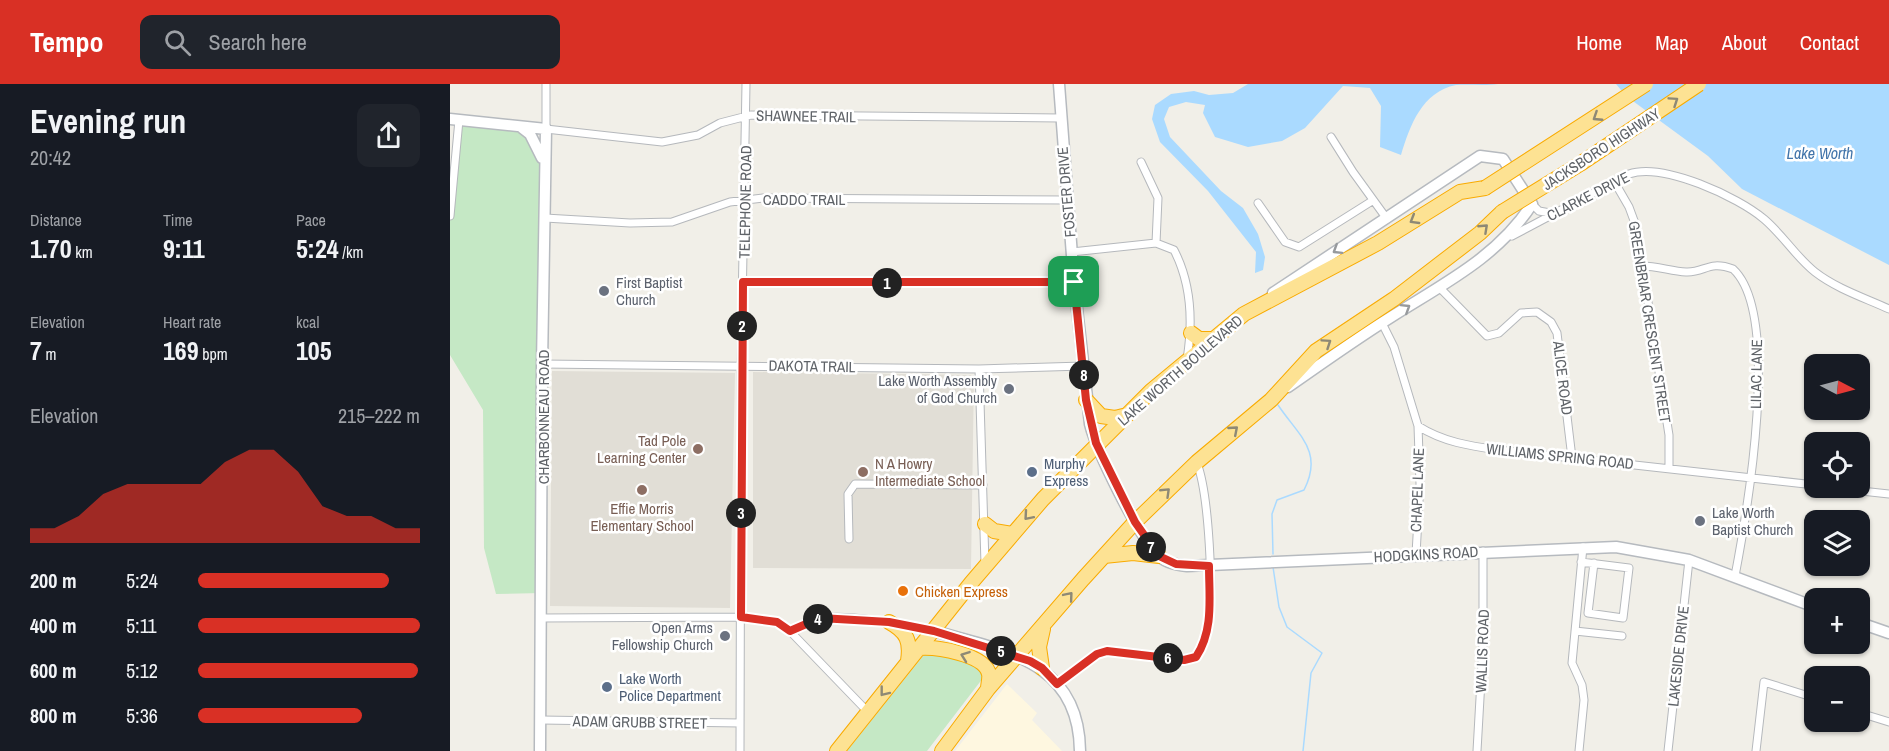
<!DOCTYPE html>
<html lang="en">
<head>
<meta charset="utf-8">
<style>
  :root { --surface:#171b24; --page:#20242c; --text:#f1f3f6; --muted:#9ea1a6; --accent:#d93025 }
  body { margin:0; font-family:"Archivo Narrow",sans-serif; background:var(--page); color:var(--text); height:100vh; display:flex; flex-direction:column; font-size:22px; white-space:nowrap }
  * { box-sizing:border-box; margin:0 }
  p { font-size:20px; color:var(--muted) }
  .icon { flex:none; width:33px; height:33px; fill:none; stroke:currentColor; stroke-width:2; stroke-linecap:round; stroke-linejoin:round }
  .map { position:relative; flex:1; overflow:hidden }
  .sheet { display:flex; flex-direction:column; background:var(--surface); width:450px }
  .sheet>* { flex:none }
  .needle { width:39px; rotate:96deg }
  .controls { position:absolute; left:1354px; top:270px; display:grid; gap:12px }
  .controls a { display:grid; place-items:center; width:66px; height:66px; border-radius:12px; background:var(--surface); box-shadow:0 2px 4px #0004; font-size:30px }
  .pin { position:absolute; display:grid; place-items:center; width:51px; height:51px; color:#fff; margin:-26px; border-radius:12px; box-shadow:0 3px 9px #0006 }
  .km { position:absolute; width:30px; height:30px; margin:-15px; border-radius:50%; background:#222; color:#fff; font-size:16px; line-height:30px; text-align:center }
  .round { display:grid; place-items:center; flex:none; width:63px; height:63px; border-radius:12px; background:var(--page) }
  .summary { display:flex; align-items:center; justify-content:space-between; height:102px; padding:0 30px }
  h1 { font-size:33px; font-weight:700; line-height:45px }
  .stats { display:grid; grid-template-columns:repeat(3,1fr); gap:9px; height:102px; padding:6px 30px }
  .stats div { display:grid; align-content:center }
  .stats b { font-size:26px; font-weight:700 }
  .stats small { font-size:16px; font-weight:400 }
  .stats p { font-size:16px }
  .chart { height:168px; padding:12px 30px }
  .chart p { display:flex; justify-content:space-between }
  .chart svg { width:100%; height:108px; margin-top:6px; fill:var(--accent); opacity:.7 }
  ul { padding:0 30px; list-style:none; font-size:20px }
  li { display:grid; grid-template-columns:96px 72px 1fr; align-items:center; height:45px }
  li i { height:15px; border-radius:8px; background:var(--accent) }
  header { display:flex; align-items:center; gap:36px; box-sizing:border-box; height:84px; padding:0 30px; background:var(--accent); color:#fff }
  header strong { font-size:28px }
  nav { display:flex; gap:33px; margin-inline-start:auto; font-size:21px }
  .search { width:420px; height:54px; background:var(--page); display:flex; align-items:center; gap:15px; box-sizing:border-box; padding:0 21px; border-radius:12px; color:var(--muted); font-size:22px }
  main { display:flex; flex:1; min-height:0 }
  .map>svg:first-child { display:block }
  .commercial { fill:#fef7e0 }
  .education { fill:#e1ded6 }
  .green { fill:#c5e8c5 }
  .water { fill:#aadaff }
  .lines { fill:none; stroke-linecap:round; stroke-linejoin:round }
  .stream { stroke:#aadaff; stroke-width:1.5 }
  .street-casing { stroke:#b5b8bc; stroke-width:9 }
  .secondary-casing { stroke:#b6babf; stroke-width:13 }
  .highway-casing { stroke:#f9ab00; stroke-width:16 }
  .street { stroke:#fff; stroke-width:7 }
  .secondary { stroke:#fff; stroke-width:10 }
  .highway { stroke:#fde293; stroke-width:14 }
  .highway-bridge-casing { stroke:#f9ab00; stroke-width:16; stroke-linecap:butt }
  .highway-bridge { stroke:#fde293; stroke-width:14 }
  .oneway { stroke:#8e8975 }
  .oneway2 { stroke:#979a9d }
  .route-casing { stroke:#fff; stroke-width:12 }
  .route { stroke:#d93025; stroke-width:8 }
  .worship-dot { fill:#6b7280; stroke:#fff; stroke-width:2 }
  .education-dot { fill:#8d6e63; stroke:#fff; stroke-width:2 }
  .service-dot { fill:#5c6f8a; stroke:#fff; stroke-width:2 }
  .food-dot { fill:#e8710a; stroke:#fff; stroke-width:2 }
  .labels { text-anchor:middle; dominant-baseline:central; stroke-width:5; stroke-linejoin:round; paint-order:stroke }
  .street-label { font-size:15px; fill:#5f6368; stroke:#fff }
  .worship-label { font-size:15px; fill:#5b616d; stroke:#fff; text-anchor:start }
  .education-label { font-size:15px; fill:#785e54; stroke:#fff; text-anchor:end }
  .service-label { font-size:15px; fill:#4e5e75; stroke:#fff; text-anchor:start }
  .food-label { font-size:15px; fill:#c56008; stroke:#fff; text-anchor:start }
  .water-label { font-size:16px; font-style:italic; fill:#4174aa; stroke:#fff }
</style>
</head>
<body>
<header>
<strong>Tempo</strong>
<div class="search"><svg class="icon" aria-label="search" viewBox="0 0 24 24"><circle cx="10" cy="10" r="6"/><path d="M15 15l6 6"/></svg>Search here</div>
<nav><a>Home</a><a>Map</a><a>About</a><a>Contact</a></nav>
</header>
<main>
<section class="sheet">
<div class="summary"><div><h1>Evening run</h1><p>20:42</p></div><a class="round"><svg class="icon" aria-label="share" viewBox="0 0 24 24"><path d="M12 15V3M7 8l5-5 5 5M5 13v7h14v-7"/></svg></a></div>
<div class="stats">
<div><p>Distance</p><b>1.70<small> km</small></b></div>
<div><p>Time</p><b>9:11</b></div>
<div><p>Pace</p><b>5:24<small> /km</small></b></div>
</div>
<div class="stats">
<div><p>Elevation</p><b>7<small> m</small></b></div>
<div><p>Heart rate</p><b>169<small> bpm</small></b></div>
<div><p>kcal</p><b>105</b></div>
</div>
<div class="chart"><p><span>Elevation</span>215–222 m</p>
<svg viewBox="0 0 160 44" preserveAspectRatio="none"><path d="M0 44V38L10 38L20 33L30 24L40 20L50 20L60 20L70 20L80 11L90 6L100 6L110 15L120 29L130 33L140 33L150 38L160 38V44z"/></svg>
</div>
<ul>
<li><b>200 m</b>5:24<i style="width:86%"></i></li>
<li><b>400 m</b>5:11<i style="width:100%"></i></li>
<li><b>600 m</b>5:12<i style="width:99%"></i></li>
<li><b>800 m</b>5:36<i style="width:74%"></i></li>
</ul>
</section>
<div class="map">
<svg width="1439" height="667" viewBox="0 0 1439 667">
  <rect width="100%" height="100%" fill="#f1efe8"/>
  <path class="commercial" d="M557,600L587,629L582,636L612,667H505Z"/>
  <path class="education" d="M102,287L285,289L280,524L100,522Z
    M303,288L524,291L521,485L303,484Z"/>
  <path class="green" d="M9,36L71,43L92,73V509L46,510L34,464L33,326L0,271V131Z
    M477,567L529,581L533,594L477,667H397Z"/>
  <path class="water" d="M798,0H1048C1034,2 1019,0 1006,1C972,8 960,41 951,71L930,63L931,22L920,4L893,2L855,44L832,57L798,63L765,53L753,29L755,21L736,18L719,23L714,35L720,53L771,107L793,124L808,150L815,173L813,186L805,189L806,168L758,107L710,58L702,35L705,21L721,10L744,7L759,11L783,9Z
    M1166,0H1439V181L1292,105L1258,72L1176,12Z"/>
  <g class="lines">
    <path class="stream" d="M823,470L822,430L827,416L854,406C874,367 848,351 828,321
      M823,483L829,523L837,543L872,569L861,589L853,667"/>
    <g class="street-casing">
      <path id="street" d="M96,0V45L212,58L248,51L270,39L301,31L610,34
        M881,53L903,88L937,135
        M691,78L708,114L706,159
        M1164,97L1179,123L1186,142L1219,351V384
        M808,119L835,158L849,163L922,117
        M1082,120L1089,127L1100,129
        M0,132L9,36
        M95,134L180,139L222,138L280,118L313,114L617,116
        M1062,152L1179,90C1213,78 1288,113 1314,135C1333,151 1346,173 1365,188C1387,205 1415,214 1439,225
        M622,168L706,159L724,166C741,199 743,238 737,275
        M1192,182C1207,182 1221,187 1236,188C1255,189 1258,176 1283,185C1332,230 1297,429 1285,492
        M293,198H624
        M989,203L1037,252L1049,249L1071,229L1087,228L1101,238L1107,249L1122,374
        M932,239L944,263L968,342C993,358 1020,362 1049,366L1365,401
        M92,280L529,285L633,282
        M529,285L535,480
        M1384,404L1439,410
        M399,455L398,410L405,400L533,401
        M966,470L970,400L968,342
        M1131,478L1179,484L1173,534L1138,529L1144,479
        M91,534L291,533L318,536L336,543L418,628
        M340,547C349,543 357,537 366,535C393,529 456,540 484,547
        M1125,547L1172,552
        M607,600L647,570L657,567L734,576L746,573C753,563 756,555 758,543C764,509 759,411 747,379
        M1410,629L1439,638
        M91,636L290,639
        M290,667L291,281L296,0
        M1027,667L1033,561V467
        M1129,667L1134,616L1132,601L1122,579L1133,463
        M1218,667L1239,476
        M1306,667L1314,598L1365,614"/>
    </g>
    <g class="secondary-casing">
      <path id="secondary" d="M609,0L624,198L640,340C647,368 688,451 708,471C715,479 727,481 737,482L1166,463L1239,476L1365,523
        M0,35L96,45L92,280L90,667
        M71,43L80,50L92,74
        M823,209L1030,72L1053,75L1082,120C1048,173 993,200 941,233C906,255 872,279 838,303
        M1410,539L1439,549
        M484,547C554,567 629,576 630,667"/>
    </g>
    <g class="highway-casing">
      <path id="highway" d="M741,249L749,255H763
        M636,316L651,332L665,334L677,331
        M535,440L544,447L562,450
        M654,472L683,469L709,472
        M439,538C457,548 461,557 458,577
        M470,564C486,563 535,570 539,590C540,594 538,600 538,605
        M592,584L589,563L593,545
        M387,667L521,499L593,415L701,307L794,230L928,159L1010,108L1035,104
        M492,667L538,605L633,495L685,438L747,378L821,316L866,267L944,215L1030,149L1052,128"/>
    </g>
    <use href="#street" class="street"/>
    <use href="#secondary" class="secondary"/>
    <use href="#highway" class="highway"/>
    <g class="highway-bridge-casing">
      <path id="highway-bridge" d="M1035,104L1196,0
        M1052,128L1130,80L1249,0"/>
    </g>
    <use href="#highway-bridge" class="highway-bridge"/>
  </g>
  <defs><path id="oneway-chevron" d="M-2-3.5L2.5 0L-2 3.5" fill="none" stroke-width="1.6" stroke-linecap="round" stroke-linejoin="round" transform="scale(1.5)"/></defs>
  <g class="oneway">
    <use href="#oneway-chevron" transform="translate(1224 17) rotate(-34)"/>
    <use href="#oneway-chevron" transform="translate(1147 33) rotate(147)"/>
    <use href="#oneway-chevron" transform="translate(964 136) rotate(149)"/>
    <use href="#oneway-chevron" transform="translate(1034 144) rotate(-43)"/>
    <use href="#oneway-chevron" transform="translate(877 259) rotate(-34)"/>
    <use href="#oneway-chevron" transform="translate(784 346) rotate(-41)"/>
    <use href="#oneway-chevron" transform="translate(716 408) rotate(-44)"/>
    <use href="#oneway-chevron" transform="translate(578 432) rotate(131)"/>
    <use href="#oneway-chevron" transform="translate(619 512) rotate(-50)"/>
    <use href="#oneway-chevron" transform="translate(515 572) rotate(-160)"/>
    <use href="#oneway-chevron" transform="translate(434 608) rotate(128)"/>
  </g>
  <g class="oneway2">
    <use href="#oneway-chevron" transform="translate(887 166) rotate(148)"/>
    <use href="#oneway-chevron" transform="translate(956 224) rotate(-32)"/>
  </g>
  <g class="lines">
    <g class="route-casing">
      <path id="route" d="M293,198H624L636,316L646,359L685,438L709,472L726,480L759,482C759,513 764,546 746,573L734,576L657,567L647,570L607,600L592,584L580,577L484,547L439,538L370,534L340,547L327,538L291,533Z"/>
    </g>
    <use href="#route" class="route"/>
  </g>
  <g class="worship-dot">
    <circle cx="154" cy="207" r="6"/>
    <circle cx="559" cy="305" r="6"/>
    <circle cx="1250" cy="437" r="6"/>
    <circle cx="275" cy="552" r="6"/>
  </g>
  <g class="education-dot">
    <circle cx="248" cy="365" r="6"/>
    <circle cx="413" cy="388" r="6"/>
    <circle cx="192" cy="406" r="6"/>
  </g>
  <g class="service-dot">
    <circle cx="582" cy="388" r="6"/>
    <circle cx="157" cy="603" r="6"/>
  </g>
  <circle class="food-dot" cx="453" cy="507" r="6"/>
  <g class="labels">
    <g class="street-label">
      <text transform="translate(356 32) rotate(1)">SHAWNEE TRAIL</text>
      <text transform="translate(1151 65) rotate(-33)">JACKSBORO HIGHWAY</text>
      <text transform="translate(616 108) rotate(-95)">FOSTER DRIVE</text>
      <text transform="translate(1138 112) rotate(-27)">CLARKE DRIVE</text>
      <text x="354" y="115">CADDO TRAIL</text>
      <text transform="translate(295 118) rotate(-89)">TELEPHONE ROAD</text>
      <text transform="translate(1200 238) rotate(81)">GREENBRIAR CRESCENT STREET</text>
      <text transform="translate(362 282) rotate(1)">DAKOTA TRAIL</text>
      <text transform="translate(730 286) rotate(-41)">LAKE WORTH BOULEVARD</text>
      <text transform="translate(1306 290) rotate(-89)">LILAC LANE</text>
      <text transform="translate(1113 294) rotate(83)">ALICE ROAD</text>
      <text transform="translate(93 333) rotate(-90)">CHARBONNEAU ROAD</text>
      <text transform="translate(1110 372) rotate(6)">WILLIAMS SPRING ROAD</text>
      <text transform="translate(967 406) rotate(-88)">CHAPEL LANE</text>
      <text transform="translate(976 470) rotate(-3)">HODGKINS ROAD</text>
      <text transform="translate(1032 567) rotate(-88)">WALLIS ROAD</text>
      <text transform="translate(1228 572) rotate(-84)">LAKESIDE DRIVE</text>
      <text transform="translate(190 638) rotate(1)">ADAM GRUBB STREET</text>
    </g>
    <g class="worship-label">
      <text x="166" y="198">First Baptist<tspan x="166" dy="17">Church</tspan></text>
      <text x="547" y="296" text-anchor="end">Lake Worth Assembly<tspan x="547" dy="17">of God Church</tspan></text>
      <text x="1262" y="428">Lake Worth<tspan x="1262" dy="17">Baptist Church</tspan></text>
      <text x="263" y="543" text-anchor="end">Open Arms<tspan x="263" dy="17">Fellowship Church</tspan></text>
    </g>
    <g class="education-label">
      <text x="236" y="356">Tad Pole<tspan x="236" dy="17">Learning Center</tspan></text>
      <text x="425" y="379" text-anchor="start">N A Howry<tspan x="425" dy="17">Intermediate School</tspan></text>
      <text x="192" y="424" text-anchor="middle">Effie Morris<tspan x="192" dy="17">Elementary School</tspan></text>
    </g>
    <g class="service-label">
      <text x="594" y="379">Murphy<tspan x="594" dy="17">Express</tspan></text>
      <text x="169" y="594">Lake Worth<tspan x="169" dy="17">Police Department</tspan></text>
    </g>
    <g class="food-label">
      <text x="465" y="507">Chicken Express</text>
    </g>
    <g class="water-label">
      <text x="1370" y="69">Lake Worth</text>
    </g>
  </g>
</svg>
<div class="controls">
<a><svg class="needle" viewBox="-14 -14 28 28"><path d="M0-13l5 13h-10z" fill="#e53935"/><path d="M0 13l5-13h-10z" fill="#9ea1a6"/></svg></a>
<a><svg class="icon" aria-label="locate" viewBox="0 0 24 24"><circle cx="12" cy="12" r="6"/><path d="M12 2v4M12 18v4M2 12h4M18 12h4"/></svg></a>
<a><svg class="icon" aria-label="layers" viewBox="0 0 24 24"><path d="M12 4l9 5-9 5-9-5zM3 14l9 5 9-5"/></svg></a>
<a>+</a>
<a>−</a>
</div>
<div class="pin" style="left:624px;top:198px;background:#1e9e55"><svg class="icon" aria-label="arrive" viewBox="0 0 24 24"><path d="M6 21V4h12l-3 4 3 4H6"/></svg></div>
<b class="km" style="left:437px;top:199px">1</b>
<b class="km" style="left:292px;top:242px">2</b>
<b class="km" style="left:291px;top:429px">3</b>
<b class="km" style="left:368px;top:535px">4</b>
<b class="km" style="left:551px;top:567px">5</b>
<b class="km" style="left:718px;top:574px">6</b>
<b class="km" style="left:701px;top:463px">7</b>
<b class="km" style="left:634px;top:291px">8</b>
</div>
</main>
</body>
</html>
